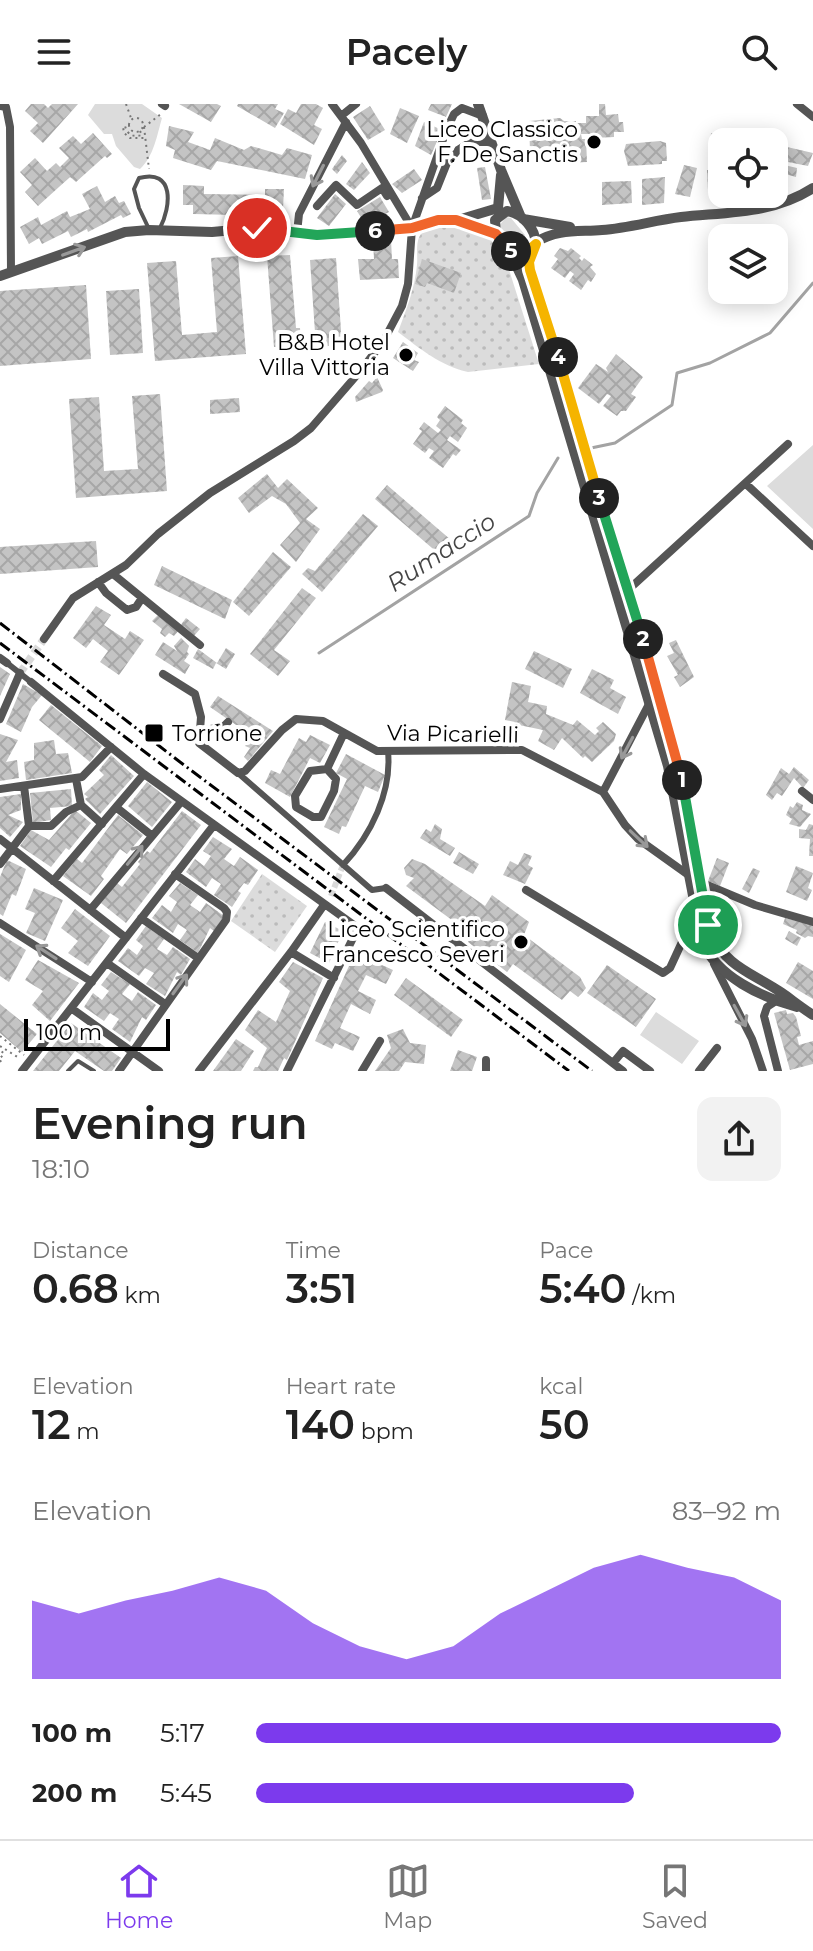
<!DOCTYPE html>
<html lang="en">
<head>
<meta charset="utf-8">
<style>
  :root { --surface:#fff; --page:#f2f2f2; --text:#222; --muted:#767676; --line:#e0e0e0; --accent:#7c3aed }
  body { margin:0; font-family:Montserrat,sans-serif; background:var(--page); color:var(--text); height:100vh; display:flex; flex-direction:column; font-size:30px; white-space:nowrap }
  * { box-sizing:border-box; margin:0 }
  p { font-size:26px; color:var(--muted) }
  .icon { flex:none; width:44px; height:44px; fill:none; stroke:currentColor; stroke-width:2; stroke-linecap:round; stroke-linejoin:round }
  .map { position:relative; height:967px; overflow:hidden }
  .drawer { display:flex; flex-direction:column; background:var(--surface); flex:1 }
  .drawer>* { flex:none }
  .tools { position:absolute; left:708px; top:24px; display:grid; gap:16px }
  .tools a { display:grid; place-items:center; width:80px; height:80px; border-radius:16px; background:var(--surface); box-shadow:0 4px 20px #0003; font-size:40px }
  .scale { position:absolute; left:24px; bottom:20px; width:146px; box-sizing:border-box; padding-left:8px; border:4px solid #000; border-top:0; font-size:22px; line-height:28px; white-space:nowrap; color:#000; -webkit-text-stroke:6px #fff; paint-order:stroke }
  .pin { position:absolute; display:grid; place-items:center; width:68px; height:68px; color:#fff; margin:-34px; border:4px solid #fff; border-radius:50%; box-shadow:0 2px 8px #0007 }
  .km { position:absolute; width:40px; height:40px; margin:-20px; border-radius:50%; background:#222; color:#fff; font-size:22px; line-height:40px; text-align:center }
  .round { display:grid; place-items:center; flex:none; width:84px; height:84px; border-radius:16px; background:var(--page) }
  .head { display:flex; align-items:center; justify-content:space-between; height:136px; padding:0 32px }
  h1 { font-size:44px; font-weight:600; line-height:60px }
  .stats { display:grid; grid-template-columns:repeat(3,1fr); gap:12px; height:136px; padding:8px 32px }
  .stats div { display:grid; align-content:center }
  .stats b { font-size:40px; font-weight:600 }
  .stats small { font-size:22px; font-weight:400 }
  .stats p { font-size:22px }
  .chart { height:224px; padding:16px 32px }
  .chart p { display:flex; justify-content:space-between }
  .chart svg { width:100%; height:144px; margin-top:8px; fill:var(--accent); opacity:.7 }
  ul { padding:0 32px; list-style:none; font-size:26px }
  li { display:grid; grid-template-columns:128px 96px 1fr; align-items:center; height:60px }
  li i { height:20px; border-radius:10px; background:var(--accent) }
  header { display:flex; justify-content:space-between; align-items:center; height:104px; padding:0 32px; background:var(--surface); font-size:36px; font-weight:600 }
  .tabs { display:flex; justify-content:space-around; align-items:center; height:112px; border-top:2px solid var(--line); background:var(--surface); font-size:22px; color:var(--muted) }
  .tabs a { display:grid; justify-items:center; gap:4px }
  .tabs .selected { color:var(--accent) }
  .map>svg:first-child { display:block }
  .grass { fill:#dcdcdc }
  .park { fill:url(#park-dots) }
  .lines { fill:none; stroke-linecap:round; stroke-linejoin:round }
  .stream { stroke:#a3a3a3; stroke-width:3 }
  .building { fill:url(#building-cross-hatch) }
  .pedestrian-tunnel { stroke:#d9d9d9; stroke-width:6; stroke-dasharray:6 3; stroke-linecap:butt }
  .minor-tunnel { stroke:#d9d9d9; stroke-width:8; stroke-dasharray:8 4; stroke-linecap:butt }
  .path { stroke:#777; stroke-width:2; stroke-dasharray:2 4; stroke-linecap:butt }
  .service { stroke:#555; stroke-width:4 }
  .pedestrian { stroke:#555; stroke-width:6 }
  .minor { stroke:#555; stroke-width:8 }
  .tertiary { stroke:#555; stroke-width:10 }
  .rail { stroke:#000; stroke-width:3; stroke-dasharray:12 4 2 4; stroke-linecap:butt }
  .oneway { stroke:#999 }
  .split-1-casing { stroke:#fff; stroke-width:16 }
  .split-2-casing { stroke:#fff; stroke-width:16 }
  .split-3-casing { stroke:#fff; stroke-width:16 }
  .split-4-casing { stroke:#fff; stroke-width:16 }
  .split-5-casing { stroke:#fff; stroke-width:16 }
  .split-6-casing { stroke:#fff; stroke-width:16 }
  .split-7-casing { stroke:#fff; stroke-width:16 }
  .split-1 { stroke:#22a559; stroke-width:10 }
  .split-2 { stroke:#f0652b; stroke-width:10 }
  .split-3 { stroke:#22a559; stroke-width:10 }
  .split-4 { stroke:#f5b400; stroke-width:10 }
  .split-5 { stroke:#f5b400; stroke-width:10 }
  .split-6 { stroke:#f0652b; stroke-width:10 }
  .split-7 { stroke:#22a559; stroke-width:10 }
  .poi-dot { fill:#000; stroke:#fff; stroke-width:3 }
  .labels { text-anchor:middle; dominant-baseline:central; stroke-width:8; stroke-linejoin:round; paint-order:stroke }
  .poi-label { font-size:22px; fill:#000; stroke:#fff; text-anchor:end }
  .street-label { font-size:22px; fill:#000; stroke:#fff }
  .water-label { font-size:24px; font-style:italic; fill:#444; stroke:#fff }
</style>
</head>
<body>
<header><svg class="icon" aria-label="menu" viewBox="0 0 24 24"><path d="M4 6h16M4 12h16M4 18h16"/></svg>Pacely<svg class="icon" aria-label="search" viewBox="0 0 24 24"><circle cx="10" cy="10" r="6"/><path d="M15 15l6 6"/></svg></header>
<div class="map">
<svg width="813" height="967" viewBox="0 0 813 967">
  <defs>
    <pattern id="park-dots" width="8" height="8" patternUnits="userSpaceOnUse" patternTransform="scale(2)"><rect width="8" height="8" fill="#dcdcdc"/><path d="M2 2h.1M6 6h.1" fill="none" stroke="#bbb" stroke-width="1.8" stroke-linecap="round"/></pattern>
    <pattern id="building-cross-hatch" width="8" height="8" patternUnits="userSpaceOnUse" patternTransform="scale(2)"><rect width="8" height="8" fill="#c4c4c4"/><path d="M0 0l8 8M0 8l8-8" fill="none" stroke="#a7a7a7"/></pattern>
  </defs>
  <rect width="100%" height="100%" fill="#fff"/>
  <path class="grass" d="M95,0H142L162,14C157,31 154,52 140,65L134,63L116,42L112,30H104L88,11Z
    M506,113L511,114L525,131L523,141H513L499,122Z
    M813,341V425L767,382Z
    M656,908L699,937L682,960L640,931Z"/>
  <path class="park" d="M457,121L492,132L504,150L539,260L468,268C441,262 419,244 398,228C406,206 415,184 417,161C418,151 415,138 421,130C429,119 446,121 457,121Z
    M262,770L307,802L275,848L231,817Z"/>
  <g class="lines">
    <path class="stream" d="M591,344L615,339L672,301L677,269L710,259L770,229L813,179
      M319,549L529,412L537,389L558,354"/>
  </g>
  <path class="building" d="M31,0H44L48,4L52,0H78L43,39L30,27L38,19L25,7Z
    M179,0H217L221,2L211,18Z
    M238,0H278L275,5L284,9L275,24L237,2Z
    M301,0H316L323,4L314,21L322,25L314,41L280,20L288,5L296,9Z
    M431,0H452L446,13L428,6Z
    M599,0H605L606,11L618,10L619,18H623L624,28H614V33L593,34L592,30H581L582,35H586L587,58L566,59V54L549,55V46L530,47L529,17L560,14L564,17H576V19H586V12H599Z
    M370,2L385,26L368,36L353,13Z
    M400,4L419,12L407,39L390,30Z
    M424,18L442,26L431,51L415,42Z
    M169,22L194,28L188,38L210,46L215,34L244,46L251,42L282,51L287,44L312,51L305,75L217,57L211,66L173,54L175,46L166,42Z
    M93,29L112,50L107,54L105,52L76,78L70,73L38,102L25,88L32,81L20,68L35,54L47,67L56,59L60,63L69,54L59,44L73,32L81,40Z
    M711,29L734,30V38H722V54H709Z
    M660,37L666,39L667,57H662V60L628,62L624,47L626,40Z
    M787,43L813,49L808,62L783,57Z
    M342,51L347,57L337,70L332,65Z
    M362,58L370,69L354,86L346,80Z
    M780,60L797,64L796,73L778,68Z
    M684,61L697,64L690,93L675,90Z
    M485,63L491,95L482,96L477,64Z
    M414,65L422,76L402,89L392,80Z
    M707,66H722V86H708Z
    M665,73L664,99L642,101V75Z
    M631,77L632,99L602,101V78Z
    M183,81L204,82V90L265,91V85H284L283,104H273L272,112L193,110V101H183Z
    M97,82L105,98L115,92L119,99L124,97L131,110L123,114L121,111L88,128L87,125L71,133L68,127L42,140L39,134L29,140L20,123L38,113L41,121L67,107L70,113L90,105L82,90Z
    M335,90L346,100L329,122L317,114Z
    M380,93L389,108L365,120L357,107Z
    M391,136L392,155H398L399,174L360,176L358,155H374L373,137Z
    M560,144L568,147L571,144L581,152L579,154L582,157L584,154L593,161L590,163L596,170L591,178L588,176L581,186L569,177L574,170L570,167L565,174L551,164L558,155L554,152Z
    M290,151L296,224H300L301,241L274,243L267,152Z
    M238,152L246,250L155,257L147,159L176,157L182,231L217,228L211,154Z
    M336,154L342,241L316,243L310,156Z
    M422,155L461,169L454,189L427,179L425,183L415,180Z
    M86,181L91,255L0,262V187Z
    M139,185L143,249L110,251L106,187Z
    M403,238L418,249L414,256L419,258L413,267L393,254Z
    M616,250L643,273L631,290L636,293L626,307H621L617,312L603,302L611,292L607,290L599,300L578,284L596,260L608,268L606,264Z
    M377,273L383,286L382,288L356,298L355,293L369,277L372,279Z
    M160,290L167,387L76,394L69,295L99,293L104,367L138,365L132,292Z
    M239,294L240,308L210,310V296Z
    M445,302L463,316L461,319L467,324L458,338L450,332L447,336L461,346L456,352L453,350L443,364L429,354L434,347L429,344L425,349L413,340L422,327L419,325L424,318L438,329L441,326L436,322L440,316L437,313Z
    M267,370L278,384L287,375L318,404L306,415L320,425L296,458L280,441L300,419L286,400L272,392L249,409L238,394Z
    M387,381L451,436L439,450L375,395Z
    M363,410L378,422L322,488L302,470L308,464L315,467Z
    M96,437L98,463L0,470V443Z
    M273,448L291,463L249,512L233,498Z
    M162,462L232,496L225,515L154,481Z
    M302,484L316,494L274,546L290,557L278,572L250,550Z
    M96,502L111,511L104,521L125,535L130,527L144,536L119,571L100,558L108,547L93,535L86,544L73,534Z
    M160,509L180,525L174,532L169,529L165,533L160,529L162,525L152,517Z
    M186,514L200,525L193,533L180,522Z
    M181,534L189,542L187,548L189,550L184,557L190,561L185,570L155,551L163,538L177,547L174,542Z
    M676,536L694,573L680,583L674,573L678,571L667,552L674,549L669,539Z
    M226,544L235,550L226,565L216,559L213,565L193,554L198,545L217,559Z
    M534,547L572,565L563,584L525,565Z
    M0,563L10,570L0,592Z
    M592,565L614,576L610,584L626,593L618,610L580,589Z
    M512,578L531,582L528,598L547,602L546,610L573,621L577,616L595,631L599,627L596,624L603,618L616,630L614,637L592,658L585,652L583,654L562,634L554,646L538,637L543,626L514,620L515,618L505,616Z
    M23,580L42,591L32,603L21,628L6,620Z
    M218,592L273,627L248,657L244,653L250,644L245,642L249,637L236,627L239,623L210,603Z
    M51,601L102,642L90,658L39,616Z
    M0,630L18,636L6,658L17,656L19,674L0,677Z
    M310,631L330,641L320,659L310,654L290,693L265,679L271,666L280,670L299,634L306,638Z
    M54,636L56,650L68,649L72,669L26,676L24,658L34,656V639Z
    M346,650L385,671L378,688L365,682L346,723L342,722L339,730L324,723L347,675L336,669Z
    M111,651L134,672L100,710L85,695L88,693L84,690L104,671L99,666Z
    M794,663L809,676L803,684L794,674L782,692L777,689L772,696L766,691L781,664L789,670Z
    M147,678L172,698L152,723L128,702Z
    M71,685L72,702L50,704L51,716L33,719L30,689Z
    M21,690V706L8,711L23,718L10,733L0,724V693Z
    M797,698L803,701L802,706L811,710L800,723L789,720L792,715L786,711L790,702L793,704Z
    M75,706L91,719L69,746L66,744L51,763L20,742L31,726L49,736Z
    M182,707L201,721L126,819L101,799L117,779L122,783L140,760L138,758L147,747L150,749Z
    M118,711L143,731L127,750L120,745L101,772L104,775L91,792L63,772L77,755L82,759Z
    M435,720L442,725L440,735L455,744L450,752L420,734L426,725L431,728Z
    M809,720L813,721V752H809L810,735L799,734V725L806,726Z
    M213,733L232,745L224,755L234,762L240,753L258,766L248,781L244,779L238,787L241,789L232,803L214,791L221,780L212,774L206,783L186,768L195,755L204,762L211,752L203,747Z
    M459,748L479,760L473,770L453,759Z
    M524,749L532,752L528,761L533,764L525,780L503,771L510,757L518,761Z
    M717,754L729,759L720,782L708,777Z
    M412,755L425,760L485,802L492,791L529,818L524,831L580,873L586,884L582,889L578,893L570,887L562,896L513,860L507,868L468,838L472,831L406,782L414,774L406,771L404,764Z
    M7,756L26,765L16,792L12,790L3,812L0,810V773Z
    M796,762L813,769L808,784L812,786L807,797L786,788Z
    M753,764L760,767L749,789L742,785Z
    M180,779L198,791L190,801L200,808L206,799L224,812L214,827L210,824L198,849L180,836L187,826L178,820L173,829L152,814L162,801L171,808L177,798L169,792Z
    M34,784L63,796L45,837L26,829L35,809L25,805Z
    M75,805L110,832L88,862L68,849L78,837L61,824Z
    M785,814L813,821V833L808,832L805,834L796,829L797,826L783,820Z
    M325,818L343,827L329,859L310,849Z
    M146,822L164,835L157,845L167,851L173,843L190,855L181,871L177,868L165,892L146,880L154,869L145,864L139,872L118,857L128,844L137,851L143,842L136,836Z
    M789,827L801,834L797,842L785,835Z
    M0,830L26,846L9,878L0,872Z
    M358,842L376,852L373,857L393,866L386,880L366,871L358,887L376,896L370,910L351,900L340,924L360,933L353,947L335,939L332,945L315,937Z
    M38,856L79,879L50,917L32,901L43,887L25,876Z
    M293,858L323,874L287,956L284,954L278,967H253L255,963H258L267,944L245,926L258,906L276,918L290,887L279,878Z
    M798,858L813,867V895L786,879Z
    M607,861L656,895L636,923L587,889Z
    M111,868L130,880L122,890L132,897L138,888L156,901L146,916L142,913L130,938L112,925L119,915L110,909L104,917L84,903L93,889L102,896L109,887L101,881Z
    M406,874L463,916L451,933L394,891Z
    M0,900L37,930L22,948L0,929Z
    M786,906L787,910L793,909L796,913L801,932L797,933L799,941L813,937V960L790,966L774,909Z
    M71,919L121,954L112,967H104L75,947L59,967H33Z
    M403,925L410,939L426,941L424,960L405,958L399,967H375L391,944L387,931Z
    M236,935L254,947L241,967H213Z
    M458,946L477,953L472,967H450Z"/>
  <g class="lines">
    <path class="pedestrian-tunnel" d="M331,792L343,761"/>
    <path class="minor-tunnel" d="M20,569L44,535"/>
    <path class="path" d="M126,0L131,14
      M129 21a7 7 0 1 1 14 0a7 7 0 1 1-14 0Z
      M144,23L149,65
      M144,23L161,10
      M140,27L142,31C134,33 128,32 125,22L123,23L124,29L130,34H146
      M0,932L24,951
      M0,942L19,954
      M0,958L3,954L0,951L5,945"/>
    <path class="service" d="M149,125L139,104L134,85L139,74C175,64 171,103 160,124
      M68,967L78,957L94,967"/>
    <path class="pedestrian" d="M7,559L31,578
      M238,669L372,786L386,784
      M343,761C371,731 392,688 388,647"/>
    <path class="minor" d="M162,0L165,2
      M332,0L361,39L412,124
      M797,0L813,13
      M0,2L6,3L10,23L11,168
      M341,12L356,0
      M422,94L437,84L447,59L458,46L471,38H492
      M317,102L336,81L357,101L382,84L387,92
      M297,129L299,110L346,18
      M746,380L813,442
      M113,470L200,541
      M98,478L106,489L127,506L136,503L142,494
      M628,486L788,340
      M44,535L73,494L126,461L158,430L210,389L294,337L311,324L363,264L384,236L402,202L408,180L412,124L446,27L454,10L462,4L483,12
      M0,554L7,559
      M163,570L195,590L201,613L199,639L238,669L245,667L282,626L296,615L323,617L377,647L522,646L603,688L625,721L638,735L687,770
      M31,578L144,670L358,824L287,967
      M0,615L20,569
      M198,627L223,623L228,618
      M327,665L310,667L295,692L296,703L313,713H321L334,687L336,675L327,665L344,629
      M24,682L29,722
      M0,685L82,673L111,643
      M802,687L813,696
      M603,688L649,600
      M81,701L102,720
      M117,704L151,731
      M0,735L126,834
      M0,760L29,722H51L66,708L81,701L76,675
      M53,777L144,670
      M700,778L755,801L813,818
      M386,784L623,967
      M526,786L663,869L670,864L695,810
      M90,806L181,698
      M141,814L198,854
      M0,819L92,878
      M291,848L334,874
      M107,859L165,900
      M714,860L752,935L763,967
      M776,897L767,903L764,912L778,967
      M71,904L159,967
      M613,959L623,947L650,967
      M22,967L214,721
      M119,967L226,816L227,808L224,804L175,770
      M199,967L291,848L324,801
      M362,967L380,937
      M486,967V956
      M699,967L717,944"/>
    <path class="tertiary" d="M478,0L501,66L520,111
      M507,107C523,110 535,124 536,140L527,148L509,146L496,130L495,116Z
      M523,115L570,123
      M458,116L498,104L501,71
      M536,138C558,125 577,128 602,126C629,124 655,116 681,113C727,108 773,110 813,84
      M536,140L529,158L532,172L678,658L710,828C727,864 751,868 782,889C792,896 802,904 813,911
      M509,146L523,176L668,662L702,838C718,873 761,893 797,903
      M0,172L125,128L149,126L212,128L257,124L317,131L336,130L412,124L438,116H456L496,130"/>
    <path class="rail" d="M0,519L180,658L592,967
      M0,539L569,967"/>
  </g>
  <defs><path id="oneway-shaft" d="M-6 0H5M1.5-3L5.5 0L1.5 3" fill="none" stroke-width="1.6" stroke-linecap="round" stroke-linejoin="round" transform="scale(2)"/></defs>
  <g class="oneway">
    <use href="#oneway-shaft" transform="translate(318 72) rotate(117)"/>
    <use href="#oneway-shaft" transform="translate(74 147) rotate(-20)"/>
    <use href="#oneway-shaft" transform="translate(627 644) rotate(118)"/>
    <use href="#oneway-shaft" transform="translate(639 735) rotate(43)"/>
    <use href="#oneway-shaft" transform="translate(135 751) rotate(-51)"/>
    <use href="#oneway-shaft" transform="translate(46 848) rotate(-147)"/>
    <use href="#oneway-shaft" transform="translate(180 880) rotate(-54)"/>
    <use href="#oneway-shaft" transform="translate(740 912) rotate(61)"/>
  </g>
  <g class="lines">
    <g class="split-1-casing">
      <path id="split-1" d="M682,676L708,821"/>
    </g>
    <g class="split-2-casing">
      <path id="split-2" d="M643,535L682,676"/>
    </g>
    <g class="split-3-casing">
      <path id="split-3" d="M599,394L643,535"/>
    </g>
    <g class="split-4-casing">
      <path id="split-4" d="M558,253L599,394"/>
    </g>
    <g class="split-5-casing">
      <path id="split-5" d="M511,147L527,148L536,140L529,158L530,166L558,253"/>
    </g>
    <g class="split-6-casing">
      <path id="split-6" d="M375,127L412,124L438,116H456L496,130L511,147"/>
    </g>
    <g class="split-7-casing">
      <path id="split-7" d="M257,124L317,131L375,127"/>
    </g>
    <use href="#split-1" class="split-1"/>
    <use href="#split-2" class="split-2"/>
    <use href="#split-3" class="split-3"/>
    <use href="#split-4" class="split-4"/>
    <use href="#split-5" class="split-5"/>
    <use href="#split-6" class="split-6"/>
    <use href="#split-7" class="split-7"/>
  </g>
  <g class="poi-dot">
    <circle cx="594" cy="38" r="8"/>
    <circle cx="406" cy="251" r="8"/>
    <rect x="144" y="619" width="20" height="20" rx="4"/>
    <circle cx="521" cy="838" r="8"/>
  </g>
  <g class="labels">
    <g class="poi-label">
      <text x="578" y="25">Liceo Classico<tspan x="578" dy="25">F. De Sanctis</tspan></text>
      <text x="390" y="238">B&amp;B Hotel<tspan x="390" dy="25">Villa Vittoria</tspan></text>
      <text x="172" y="629" text-anchor="start">Torrione</text>
      <text x="505" y="825">Liceo Scientifico<tspan x="505" dy="25">Francesco Severi</tspan></text>
    </g>
    <g class="street-label">
      <text transform="translate(453 630) rotate(1)">Via Picarielli</text>
    </g>
    <g class="water-label">
      <text transform="translate(441 448) rotate(-33)">Rumaccio</text>
    </g>
  </g>
</svg>
<div class="tools">
<a><svg class="icon" aria-label="locate" viewBox="0 0 24 24"><circle cx="12" cy="12" r="6"/><path d="M12 2v4M12 18v4M2 12h4M18 12h4"/></svg></a>
<a><svg class="icon" aria-label="layers" viewBox="0 0 24 24"><path d="M12 4l9 5-9 5-9-5zM3 14l9 5 9-5"/></svg></a>
</div>
<div class="scale">100 m</div>
<div class="pin" style="left:708px;top:821px;background:#1e9e55"><svg class="icon" aria-label="arrive" viewBox="0 0 24 24"><path d="M6 21V4h12l-3 4 3 4H6"/></svg></div>
<div class="pin" style="left:257px;top:124px;background:#d93025"><svg class="icon" aria-label="check" viewBox="0 0 24 24"><path d="M5 12l5 5 9-10"/></svg></div>
<b class="km" style="left:682px;top:676px">1</b>
<b class="km" style="left:643px;top:535px">2</b>
<b class="km" style="left:599px;top:394px">3</b>
<b class="km" style="left:558px;top:253px">4</b>
<b class="km" style="left:511px;top:147px">5</b>
<b class="km" style="left:375px;top:127px">6</b>
</div>
<section class="drawer">
<div class="head"><div><h1>Evening run</h1><p>18:10</p></div><a class="round"><svg class="icon" aria-label="share" viewBox="0 0 24 24"><path d="M12 15V3M7 8l5-5 5 5M5 13v7h14v-7"/></svg></a></div>
<div class="stats">
<div><p>Distance</p><b>0.68<small> km</small></b></div>
<div><p>Time</p><b>3:51</b></div>
<div><p>Pace</p><b>5:40<small> /km</small></b></div>
</div>
<div class="stats">
<div><p>Elevation</p><b>12<small> m</small></b></div>
<div><p>Heart rate</p><b>140<small> bpm</small></b></div>
<div><p>kcal</p><b>50</b></div>
</div>
<div class="chart"><p><span>Elevation</span>83–92 m</p>
<svg viewBox="0 0 160 44" preserveAspectRatio="none"><path d="M0 44V20L10 24L20 20L30 17L40 13L50 17L60 27L70 34L80 38L90 34L100 24L110 17L120 10L130 6L140 10L150 13L160 20V44z"/></svg>
</div>
<ul>
<li><b>100 m</b>5:17<i style="width:100%"></i></li>
<li><b>200 m</b>5:45<i style="width:72%"></i></li>
</ul>
</section>
<nav class="tabs">
<a class="selected"><svg class="icon" aria-label="home" viewBox="0 0 24 24"><path d="M3 11l9-7 9 7M6 9v11h12V9"/></svg>Home</a>
<a><svg class="icon" aria-label="map" viewBox="0 0 24 24"><path d="M3 6l6-2 6 2 6-2v14l-6 2-6-2-6 2zM9 4v14M15 6v14"/></svg>Map</a>
<a><svg class="icon" aria-label="saved" viewBox="0 0 24 24"><path d="M7 4h10v16l-5-4-5 4z"/></svg>Saved</a>
</nav>
</body>
</html>
